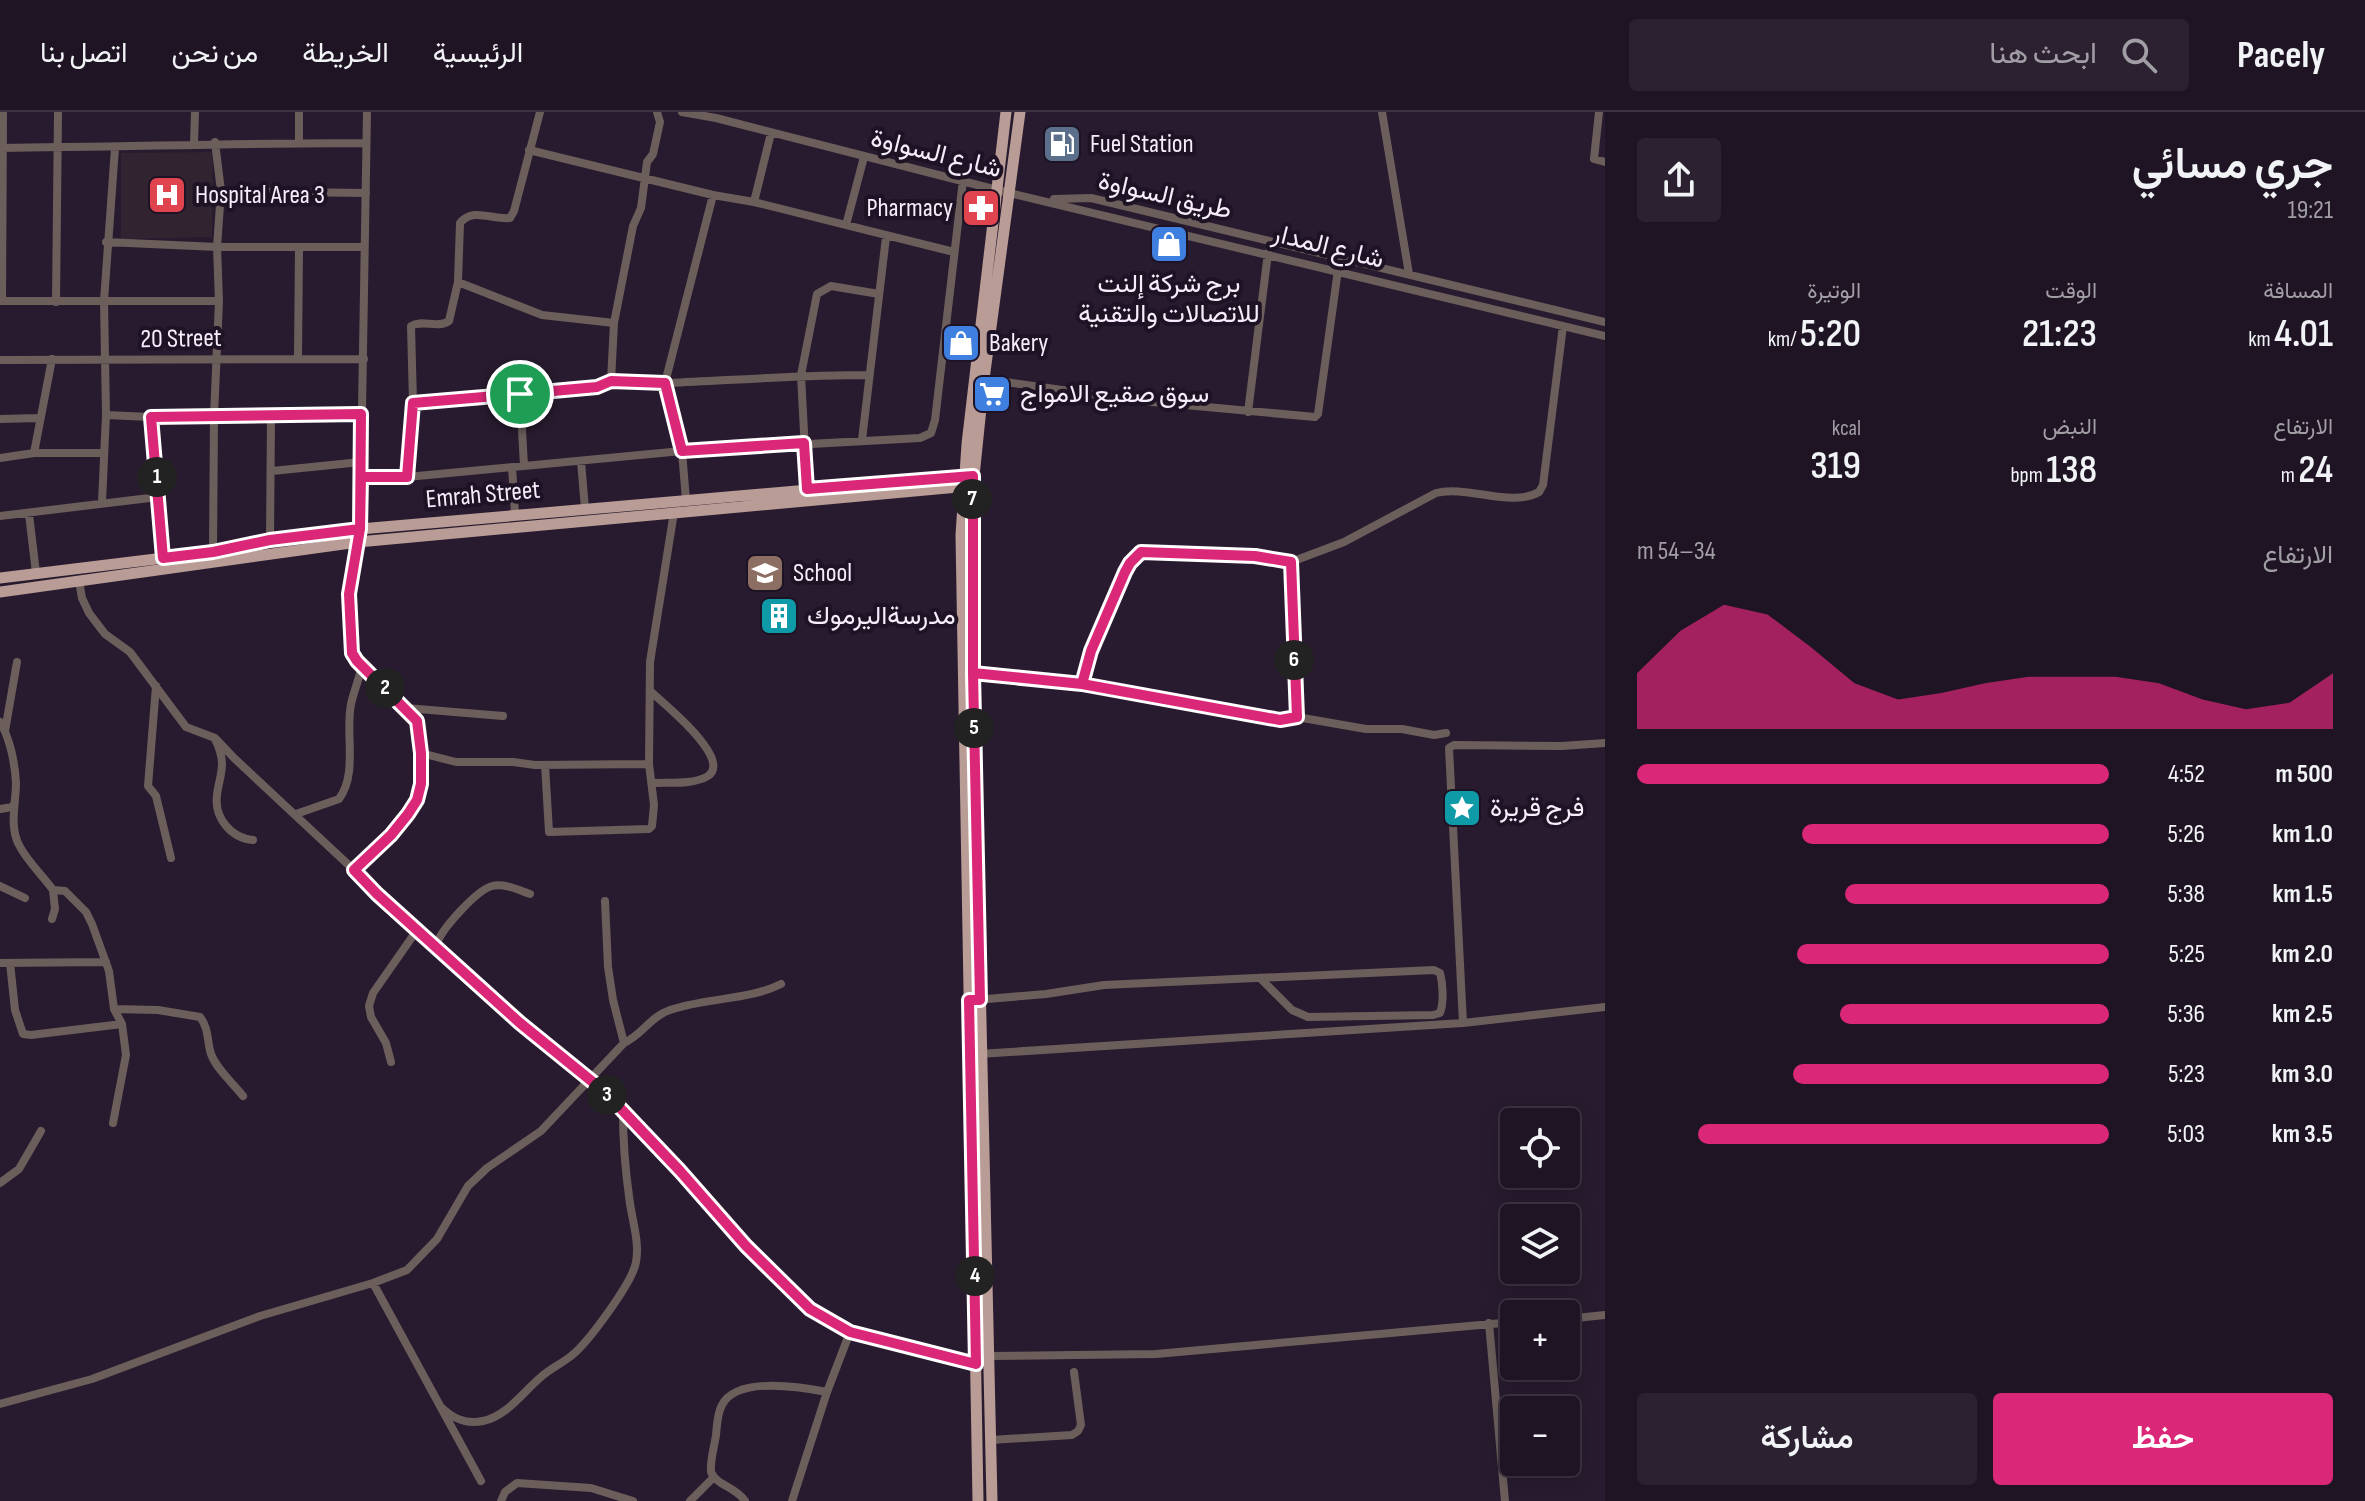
<!DOCTYPE html>
<html lang="ar">
<head>
<meta charset="utf-8">
<style>
  :root { --surface:#1e1423; --page:#2b2130; --text:#f1f3f6; --muted:#a19ea6; --line:#3c3341; --accent:#db2777 }
  body { margin:0; font-family:"Sofia Sans Condensed",Vazirmatn,sans-serif; background:var(--page); color:var(--text); direction:rtl; height:100vh; display:flex; flex-direction:column; font-size:30px; white-space:nowrap }
  * { box-sizing:border-box; margin:0 }
  p { font-size:26px; color:var(--muted) }
  .icon { flex:none; width:44px; height:44px; fill:none; stroke:currentColor; stroke-width:2; stroke-linecap:round; stroke-linejoin:round }
  .map { position:relative; flex:1; overflow:hidden; direction:ltr }
  .sheet { display:flex; flex-direction:column; background:var(--surface); width:760px }
  .sheet>* { flex:none }
  .buttons { position:absolute; left:1500px; top:996px; display:grid; gap:16px }
  .buttons a { display:grid; place-items:center; width:80px; height:80px; border-radius:8px; background:var(--surface); box-shadow:0 4px 20px #0003,0 0 0 2px var(--line); font-size:40px }
  .pin { position:absolute; display:grid; place-items:center; width:68px; height:68px; color:#fff; margin:-34px; border:4px solid #fff; border-radius:50%; box-shadow:0 2px 8px #0007 }
  .km { position:absolute; width:40px; height:40px; margin:-20px; border-radius:50%; background:#222; color:#fff; font-size:22px; line-height:40px; text-align:center }
  .round { display:grid; place-items:center; flex:none; width:84px; height:84px; border-radius:8px; background:var(--page) }
  .headline { display:flex; align-items:center; justify-content:space-between; height:136px; padding:0 32px }
  h1 { font-size:44px; font-weight:600; line-height:60px }
  .figures { display:grid; grid-template-columns:repeat(3,1fr); gap:12px; height:136px; padding:8px 32px }
  .figures div { display:grid; align-content:center }
  .figures b { font-size:40px; font-weight:600 }
  .figures small { font-size:22px; font-weight:400 }
  .figures p { font-size:22px }
  .chart { height:224px; padding:16px 32px }
  .chart p { display:flex; justify-content:space-between }
  .chart svg { width:100%; height:144px; margin-top:8px; fill:var(--accent); opacity:.7 }
  .cta { display:flex; gap:16px; margin-top:auto; padding:16px 32px }
  .cta a { flex:1; height:92px; border-radius:8px; background:var(--accent); color:#fff; font-size:32px; font-weight:600; line-height:92px; text-align:center }
  .cta a+a { background:var(--page); color:var(--text) }
  ul { padding:0 32px; list-style:none; font-size:26px }
  li { display:grid; grid-template-columns:128px 96px 1fr; align-items:center; height:60px }
  li i { height:20px; border-radius:10px; background:var(--accent) }
  header { display:flex; align-items:center; gap:48px; box-sizing:border-box; height:112px; padding:0 40px; background:var(--surface); border-bottom:2px solid var(--line) }
  header strong { font-size:38px }
  nav { display:flex; gap:44px; margin-inline-start:auto; font-size:28px }
  .search { width:560px; height:72px; background:var(--page); display:flex; align-items:center; gap:20px; box-sizing:border-box; padding:0 28px; border-radius:8px; color:var(--muted); font-size:30px }
  main { display:flex; flex:1; min-height:0 }
  .map>svg:first-child { display:block }
  .medical { fill:#31232f }
  .lines { fill:none; stroke-linecap:round; stroke-linejoin:round }
  .minor { stroke:#6c5f5b; stroke-width:8 }
  .major { stroke:#b99c95; stroke-width:11 }
  .route-casing { stroke:#fff; stroke-width:16 }
  .route { stroke:#db2777; stroke-width:10 }
  .labels { text-anchor:middle; dominant-baseline:central; stroke-width:8; stroke-linejoin:round; paint-order:stroke }
  .poi-label { font-size:26px; fill:#f5edfb; stroke:#1e1225; text-anchor:start }
  .street-label { font-size:26px; fill:#f5edfb; stroke:#1e1225 }
</style>
</head>
<body>
<header>
<strong>Pacely</strong>
<div class="search"><svg class="icon" aria-label="search" viewBox="0 0 24 24"><circle cx="10" cy="10" r="6"/><path d="M15 15l6 6"/></svg>ابحث هنا</div>
<nav><a>الرئيسية</a><a>الخريطة</a><a>من نحن</a><a>اتصل بنا</a></nav>
</header>
<main>
<section class="sheet">
<div class="headline"><div><h1>جري مسائي</h1><p>19:21</p></div><a class="round"><svg class="icon" aria-label="share" viewBox="0 0 24 24"><path d="M12 15V3M7 8l5-5 5 5M5 13v7h14v-7"/></svg></a></div>
<div class="figures">
<div><p>المسافة</p><b>4.01<small> km</small></b></div>
<div><p>الوقت</p><b>21:23</b></div>
<div><p>الوتيرة</p><b>5:20<small> /km</small></b></div>
</div>
<div class="figures">
<div><p>الارتفاع</p><b>24<small> m</small></b></div>
<div><p>النبض</p><b>138<small> bpm</small></b></div>
<div><p>kcal</p><b>319</b></div>
</div>
<div class="chart"><p><span>الارتفاع</span>34–54 m</p>
<svg viewBox="0 0 160 44" preserveAspectRatio="none"><path d="M0 44V27L10 14L20 6L30 9L40 19L50 30L60 35L70 33L80 30L90 28L100 28L110 28L120 30L130 35L140 38L150 36L160 27V44z"/></svg>
</div>
<ul>
<li><b>500 m</b>4:52<i style="width:100%"></i></li>
<li><b>1.0 km</b>5:26<i style="width:65%"></i></li>
<li><b>1.5 km</b>5:38<i style="width:56%"></i></li>
<li><b>2.0 km</b>5:25<i style="width:66%"></i></li>
<li><b>2.5 km</b>5:36<i style="width:57%"></i></li>
<li><b>3.0 km</b>5:23<i style="width:67%"></i></li>
<li><b>3.5 km</b>5:03<i style="width:87%"></i></li>
</ul>
<div class="cta"><a>حفظ</a><a>مشاركة</a></div>
</section>
<div class="map">
<svg width="1605" height="1389" viewBox="0 0 1605 1389">
  <rect width="100%" height="100%" fill="#281b2f"/>
  <path class="medical" d="M213,40L212,125L121,127V41Z"/>
  <g class="lines">
    <path class="minor" d="M299,0V31
      M682,0L716,6L1009,81L1605,224
      M1382,0L1409,162
      M1599,0L1594,47L1605,50
      M194,32L195,0
      M0,36C122,35 244,31 366,31
      M529,38L713,83L754,90L954,140
      M221,79L366,81
      M1054,87L1091,86L1605,210
      M754,90L771,21
      M846,113L864,45
      M106,130L217,135H363
      M458,170L542,203L614,211
      M0,189H219
      M2,189L3,0
      M56,190L58,0
      M298,246L299,136
      M0,248L364,247
      M984,267L1141,289L1315,305L1318,302L1338,158
      M611,269L614,211L633,114L641,96L647,50L653,42L660,10L657,0
      M520,282L524,354
      M413,291L411,214C422,207 438,217 449,209L458,170L460,111C473,95 492,108 510,106L514,99L540,0
      M1248,300L1268,141
      M106,303L151,305L361,302
      M151,305L163,446
      M0,307L39,306
      M862,328L886,125
      M34,341L52,247
      M0,346L34,341H103
      M581,349L585,397
      M512,355L515,402
      M272,359L361,350
      M361,365H407L682,339L920,326L931,321L935,308L963,68
      M407,365L413,291L597,275C620,264 645,272 670,271C736,268 802,263 868,263
      M807,377L801,263L817,182L831,174L879,182
      M686,388L682,339L665,271L713,83
      M102,390L106,303L104,189L115,36
      M29,402L36,461
      M0,404L158,385
      M270,428L271,304
      M213,440L214,304L219,189L217,135L221,79L215,30
      M79,469L82,486L89,501L105,522L130,540L186,615L215,626L234,646L354,758L377,782L520,911L605,980L680,1059L746,1134L810,1197L850,1220L976,1252
      M970,561L1082,572L1280,608L1297,605L1366,617H1402L1434,623L1446,621
      M1082,572L1091,539L1125,460L1130,451L1141,440L1255,444L1291,450
      M156,574L148,674L156,684L171,746
      M650,579C663,591 733,647 708,664C694,673 668,670 652,671
      M406,596L503,604
      M1297,605L1291,450L1344,430L1436,381C1467,373 1512,396 1539,380L1543,373L1563,214
      M0,610C10,626 15,652 16,671C16,691 9,714 19,733C27,749 43,764 53,778L65,779L86,800L92,812L109,859L114,897L122,912L126,943L113,1011
      M5,619L17,550
      M215,627C219,635 222,643 222,652C222,662 218,673 217,683C214,706 231,726 253,728
      M421,641L456,650H513L535,653L649,652
      M545,653L549,720L649,717L652,714L654,693L649,652L650,550L674,400
      M0,697L12,695L14,692
      M296,702L339,687C358,662 345,621 351,592C354,579 359,567 362,554
      M354,758L408,702L417,688L421,672V641L417,609L357,549L352,541L349,482L360,417L367,0
      M0,774L25,786
      M52,807L55,797L53,778
      M436,834C440,818 477,778 492,774C504,771 519,778 530,782
      M0,851L106,850
      M10,851L15,898L23,922L31,923L122,912
      M975,888L1046,882L1104,873L1434,858L1440,861C1443,872 1444,890 1440,901L1433,903L1308,905L1292,898L1260,866
      M114,897L158,898L200,905C209,916 207,930 211,942C217,958 233,971 243,984
      M1463,911L1449,636L1454,633L1562,634L1605,631
      M624,931C642,923 650,905 670,898C704,886 750,888 781,872
      M979,942L1463,911L1605,895
      M391,950L386,931L371,905L369,894L373,881L417,818
      M0,1071L19,1057L41,1019
      M373,1171L481,1369
      M1566,1207L1605,1203
      M1489,1211L1505,1389
      M989,1244L1156,1242L1514,1210
      M0,1292L92,1267L260,1204L373,1171L407,1158L437,1127L468,1074L487,1056L541,1019L624,931L613,888L608,855L605,789
      M440,1294C452,1306 465,1313 483,1309C507,1304 523,1280 541,1265C550,1257 561,1252 571,1244C587,1232 633,1170 636,1150C640,1129 631,1105 629,1084C625,1056 623,1027 623,999
      M991,1328L1072,1323L1078,1319L1081,1313L1074,1260
      M501,1389L505,1380L517,1371L591,1376L633,1389
      M690,1389L713,1366
      M745,1389C736,1375 716,1373 711,1360C710,1348 714,1336 716,1323C717,1314 717,1302 722,1293C737,1264 801,1275 827,1280
      M792,1389L827,1280L850,1220"/>
    <path class="major" d="M0,466L213,440L270,428L360,417L968,364
      M0,480L358,430L969,374
      M978,1389L961,423L967,332L1006,0
      M992,1389L973,561V374L984,267L1020,0"/>
  </g>
  <g class="lines">
    <g class="route-casing">
      <path id="route" d="M520,282L413,291L407,365H361L360,417L270,428L213,440L163,446L151,305L361,302L360,417L349,482L352,541L357,549L417,609L421,641V672L417,688L408,702L391,723L354,758L377,782L520,911L605,980L680,1059L746,1134L810,1197L850,1220L976,1252L969,888H980L973,561L1082,572L1091,539L1125,460L1130,451L1141,440L1255,444L1291,450L1297,605L1280,608L1082,572L973,561V364L807,377L804,331L682,339L665,271L611,269L597,275L520,282"/>
    </g>
    <use href="#route" class="route"/>
  </g>
  <defs>
    <g id="fuel-square" transform="scale(2)"><rect x="-9" y="-9" width="18" height="18" rx="4" fill="#5c6f8a" stroke="#1e1225"/><path d="M-5.5-6h7V0h2V4h1.3V-2.5L3-4.5l.8-.8L6-3V5H2.5V1h-1V6h-7ZM-4.2-4.7v3.2H.2V-4.7Z" fill="#fff"/></g>
    <g id="hospital-square" transform="scale(2)"><rect x="-9" y="-9" width="18" height="18" rx="4" fill="#e0444e" stroke="#1e1225"/><path d="M-5-5h3v3.5h4V-5h3V5h-3V1.5h-4V5h-3Z" fill="#fff"/></g>
    <g id="pharmacy-square" transform="scale(2)"><rect x="-9" y="-9" width="18" height="18" rx="4" fill="#e0444e" stroke="#1e1225"/><path d="M-2-6h4v4h4v4h-4v4h-4v-4h-4v-4h4Z" fill="#fff"/></g>
    <g id="shop-square" transform="scale(2)"><rect x="-9" y="-9" width="18" height="18" rx="4" fill="#3f7fe0" stroke="#1e1225"/><path d="M-5-2.5h2.3a2.7 3.5 0 0 1 5.4 0H5L5.5 6h-11ZM-1.5-2.5h3a1.5 2.3 0 0 0-3 0Z" fill="#fff"/></g>
    <g id="supermarket-square" transform="scale(2)"><rect x="-9" y="-9" width="18" height="18" rx="4" fill="#3f7fe0" stroke="#1e1225"/><path d="M-6-5.5h2.5l.6 2H6L4.5 2H-2.5L-4.4-4H-6ZM-1.5 3.2a1.3 1.3 0 1 0 .1 0ZM3 3.2a1.3 1.3 0 1 0 .1 0Z" fill="#fff"/></g>
    <g id="school-square" transform="scale(2)"><rect x="-9" y="-9" width="18" height="18" rx="4" fill="#8d6e63" stroke="#1e1225"/><path d="M0-5L7-2L0 1L-7-2ZM-4 1L0 2.5L4 1V4Q0 6-4 4Z" fill="#fff"/></g>
    <g id="building-square" transform="scale(2)"><rect x="-9" y="-9" width="18" height="18" rx="4" fill="#0f9aa8" stroke="#1e1225"/><path d="M-4-6H4V6H1V3H-1V6H-4ZM-2.5-4.3h1.7v1.8h-1.7ZM.8-4.3h1.7v1.8H.8ZM-2.5-1h1.7V.8h-1.7ZM.8-1h1.7V.8H.8Z" fill="#fff"/></g>
    <g id="sight-square" transform="scale(2)"><rect x="-9" y="-9" width="18" height="18" rx="4" fill="#0f9aa8" stroke="#1e1225"/><path d="M0-6L1.8-2.2L6-1.7L2.9 1.2L3.7 5.4L0 3.3L-3.7 5.4L-2.9 1.2L-6-1.7L-1.8-2.2Z" fill="#fff"/></g>
  </defs>
  <g fill-rule="evenodd">
    <use href="#fuel-square" x="1062" y="32"/>
    <use href="#hospital-square" x="167" y="83"/>
    <use href="#pharmacy-square" x="981" y="96"/>
    <use href="#shop-square" x="1169" y="132"/>
    <use href="#shop-square" x="961" y="231"/>
    <use href="#supermarket-square" x="992" y="282"/>
    <use href="#school-square" x="765" y="461"/>
    <use href="#building-square" x="779" y="504"/>
    <use href="#sight-square" x="1462" y="696"/>
  </g>
  <g class="labels">
    <g class="poi-label">
      <text x="1090" y="32">Fuel Station</text>
      <text x="195" y="83">Hospital Area 3</text>
      <text x="953" y="96" text-anchor="end">Pharmacy</text>
      <text x="1169" y="172" text-anchor="middle">برج شركة إلنت<tspan x="1169" dy="30">للاتصالات والتقنية</tspan></text>
      <text x="989" y="231">Bakery</text>
      <text x="1020" y="282">سوق صقيع الامواج</text>
      <text x="793" y="461">School</text>
      <text x="807" y="504">مدرسةاليرموك</text>
      <text x="1490" y="696">فرج قريرة</text>
    </g>
    <g class="street-label">
      <text transform="translate(936 42) rotate(14)">شارع السواوة</text>
      <text transform="translate(1165 84) rotate(13)">طريق السواوة</text>
      <text transform="translate(1328 135) rotate(14)">شارع المدار</text>
      <text transform="translate(181 227) rotate(-1)">20 Street</text>
      <text transform="translate(483 383) rotate(-5)">Emrah Street</text>
    </g>
  </g>
</svg>
<div class="buttons">
<a><svg class="icon" aria-label="locate" viewBox="0 0 24 24"><circle cx="12" cy="12" r="6"/><path d="M12 2v4M12 18v4M2 12h4M18 12h4"/></svg></a>
<a><svg class="icon" aria-label="layers" viewBox="0 0 24 24"><path d="M12 4l9 5-9 5-9-5zM3 14l9 5 9-5"/></svg></a>
<a>+</a>
<a>−</a>
</div>
<div class="pin" style="left:520px;top:282px;background:#1e9e55"><svg class="icon" aria-label="arrive" viewBox="0 0 24 24"><path d="M6 21V4h12l-3 4 3 4H6"/></svg></div>
<b class="km" style="left:157px;top:365px">1</b>
<b class="km" style="left:385px;top:576px">2</b>
<b class="km" style="left:607px;top:983px">3</b>
<b class="km" style="left:975px;top:1164px">4</b>
<b class="km" style="left:974px;top:616px">5</b>
<b class="km" style="left:1294px;top:548px">6</b>
<b class="km" style="left:972px;top:387px">7</b>
</div>
</main>
</body>
</html>
